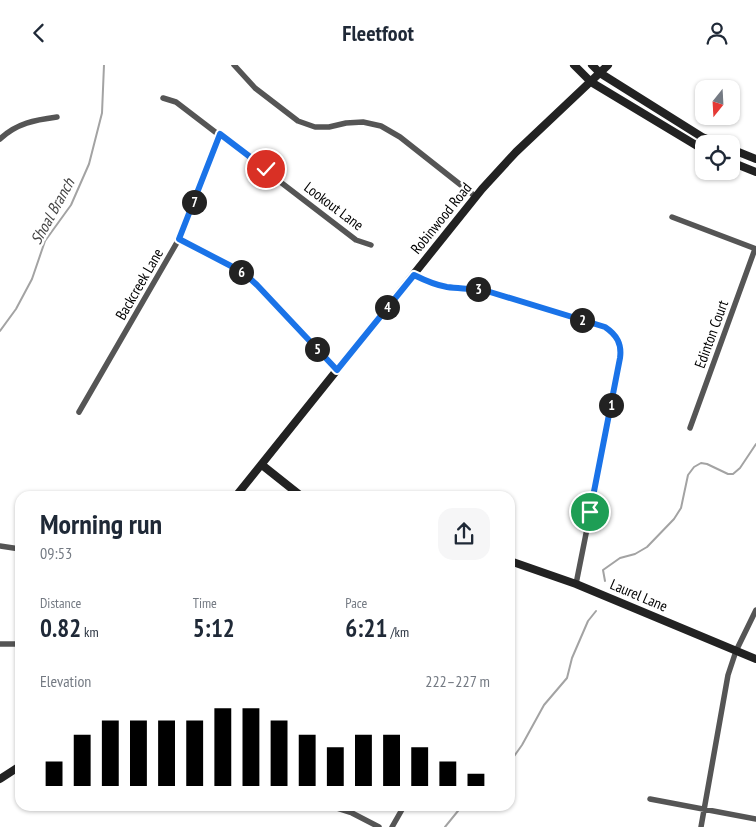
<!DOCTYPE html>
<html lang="en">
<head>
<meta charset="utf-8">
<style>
  :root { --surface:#fff; --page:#f6f6f7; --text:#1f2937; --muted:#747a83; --accent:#000 }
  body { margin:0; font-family:"PT Sans Narrow",sans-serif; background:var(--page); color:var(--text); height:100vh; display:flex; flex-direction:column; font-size:19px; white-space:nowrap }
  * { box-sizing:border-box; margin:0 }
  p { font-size:16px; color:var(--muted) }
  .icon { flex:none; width:28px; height:28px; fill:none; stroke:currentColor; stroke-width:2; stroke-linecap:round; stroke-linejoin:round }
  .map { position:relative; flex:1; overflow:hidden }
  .side { position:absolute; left:15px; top:426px; width:500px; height:320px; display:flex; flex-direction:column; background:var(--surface); border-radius:15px; box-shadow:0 1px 4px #0004 }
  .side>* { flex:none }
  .needle { width:32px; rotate:198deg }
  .tools { position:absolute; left:695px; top:15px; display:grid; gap:10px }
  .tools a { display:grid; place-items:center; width:45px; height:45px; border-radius:10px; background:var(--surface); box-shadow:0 1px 4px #0004; font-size:25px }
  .pin { position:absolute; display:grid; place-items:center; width:42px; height:42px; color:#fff; margin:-21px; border:2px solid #fff; border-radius:50%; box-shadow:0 1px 5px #0007 }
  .km { position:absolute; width:25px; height:25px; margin:-12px; border-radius:50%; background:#222; color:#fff; font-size:14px; line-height:25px; text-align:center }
  .round { display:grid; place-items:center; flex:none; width:52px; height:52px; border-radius:15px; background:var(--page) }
  .head { display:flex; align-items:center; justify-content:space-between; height:85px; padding:0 25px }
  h1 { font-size:28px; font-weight:700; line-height:38px }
  .stats { display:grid; grid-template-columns:repeat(3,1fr); gap:8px; height:85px; padding:5px 25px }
  .stats div { display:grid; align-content:center }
  .stats b { font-size:25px; font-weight:700 }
  .stats small { font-size:14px; font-weight:400 }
  .stats p { font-size:14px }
  .chart { height:140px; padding:10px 25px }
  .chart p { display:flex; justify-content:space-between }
  .chart svg { width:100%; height:90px; margin-top:5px; stroke:var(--accent); stroke-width:6 }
  header { display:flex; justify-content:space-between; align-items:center; height:65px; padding:0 25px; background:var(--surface); font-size:22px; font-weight:700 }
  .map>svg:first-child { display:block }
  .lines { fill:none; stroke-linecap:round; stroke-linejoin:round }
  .stream { stroke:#a3a3a3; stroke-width:2 }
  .street { stroke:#555; stroke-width:5.5 }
  .secondary { stroke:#222; stroke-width:8 }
  .route-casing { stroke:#fff; stroke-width:10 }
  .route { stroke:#1a73e8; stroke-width:6 }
  .labels { text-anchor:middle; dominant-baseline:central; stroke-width:5; stroke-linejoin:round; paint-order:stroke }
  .street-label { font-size:15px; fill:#000; stroke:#fff }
  .water-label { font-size:16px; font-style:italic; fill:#444; stroke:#fff }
</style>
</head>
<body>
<header><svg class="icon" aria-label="back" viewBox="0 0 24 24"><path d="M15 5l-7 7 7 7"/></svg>Fleetfoot<svg class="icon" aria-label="person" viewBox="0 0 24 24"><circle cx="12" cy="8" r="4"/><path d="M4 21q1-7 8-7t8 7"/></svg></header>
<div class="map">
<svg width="756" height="762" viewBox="0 0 756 762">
  <rect width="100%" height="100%" fill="#fff"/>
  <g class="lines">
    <path class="stream" d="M0,266L16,244L32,214L45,176L71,140L89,99L102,48L104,0
      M605,516L603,505L620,493L635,489L647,482L674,454L681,443L688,410L694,402L701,398L707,399L728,409H733L740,403L756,379
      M510,697L522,680L544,640L567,613L572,593L588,556L596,546
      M445,762L462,741"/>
    <path class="street" d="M234,0L255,23L298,56L315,62H329L346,58L363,57L381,61L400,72L476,132
      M163,33L176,37L356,175L371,180
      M0,74C17,58 35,55 57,52
      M672,152L756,184
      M179,174L231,201L245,209L257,220L337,305
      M414,210L428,217L444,222L476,223L490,227L605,262L616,272L621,285V293L576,519
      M79,347L179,174L220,69
      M690,363L755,184
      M0,481L20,484
      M0,579H20
      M650,734L756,754
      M330,741L352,748L379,762
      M392,762L404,741
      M701,762L728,610L736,586L756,545"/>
    <path class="secondary" d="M574,0L591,17L704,85
      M592,0L600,8L702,72L719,79
      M731,84L756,94
      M731,97L756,107
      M262,400L301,431
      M236,431L482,124L516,87L608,0
      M510,496L576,519L756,594
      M0,714L20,701"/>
  </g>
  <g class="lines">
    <g class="route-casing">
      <path id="route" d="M266,104L220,69L179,174L231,201L245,209L257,220L337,305L414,210C424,215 435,220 447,222C461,224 475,223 490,227L605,262C617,270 622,279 620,293L590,447"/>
    </g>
    <use href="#route" class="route"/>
  </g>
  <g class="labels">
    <g class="street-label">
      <text transform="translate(334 141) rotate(37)">Lookout Lane</text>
      <text transform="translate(441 153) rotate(-51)">Robinwood Road</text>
      <text transform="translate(139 219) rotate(-60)">Backcreek Lane</text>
      <text transform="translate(711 269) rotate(-70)">Edinton Court</text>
      <text transform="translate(639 530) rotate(23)">Laurel Lane</text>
    </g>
    <g class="water-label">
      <text transform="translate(52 146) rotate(-61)">Shoal Branch</text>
    </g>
  </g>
</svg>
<div class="tools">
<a><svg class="needle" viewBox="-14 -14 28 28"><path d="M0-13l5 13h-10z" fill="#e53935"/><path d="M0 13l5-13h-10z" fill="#747a83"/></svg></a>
<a><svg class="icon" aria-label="locate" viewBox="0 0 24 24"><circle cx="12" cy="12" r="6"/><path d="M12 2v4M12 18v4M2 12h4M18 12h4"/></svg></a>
</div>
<div class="pin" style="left:590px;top:447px;background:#1e9e55"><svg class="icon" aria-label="arrive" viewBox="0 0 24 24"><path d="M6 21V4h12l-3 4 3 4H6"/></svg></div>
<div class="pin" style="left:266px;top:104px;background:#d93025"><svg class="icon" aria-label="check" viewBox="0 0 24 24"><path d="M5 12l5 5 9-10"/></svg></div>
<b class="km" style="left:611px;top:340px">1</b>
<b class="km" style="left:582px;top:255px">2</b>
<b class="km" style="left:478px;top:224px">3</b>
<b class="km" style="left:387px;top:242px">4</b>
<b class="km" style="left:317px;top:284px">5</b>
<b class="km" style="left:241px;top:207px">6</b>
<b class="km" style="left:194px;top:137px">7</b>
<section class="side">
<div class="head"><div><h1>Morning run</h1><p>09:53</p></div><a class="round"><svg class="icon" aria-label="share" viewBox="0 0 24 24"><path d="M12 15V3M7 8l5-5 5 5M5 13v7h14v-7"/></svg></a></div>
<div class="stats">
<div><p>Distance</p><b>0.82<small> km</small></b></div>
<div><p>Time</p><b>5:12</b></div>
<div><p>Pace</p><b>6:21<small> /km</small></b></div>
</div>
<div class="chart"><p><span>Elevation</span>222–227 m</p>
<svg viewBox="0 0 160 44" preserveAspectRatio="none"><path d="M5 44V32M15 44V19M25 44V12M35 44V12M45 44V12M55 44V12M65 44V6M75 44V6M85 44V12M95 44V19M105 44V25M115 44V19M125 44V19M135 44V25M145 44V32M155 44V38"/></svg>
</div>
</section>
</div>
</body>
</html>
